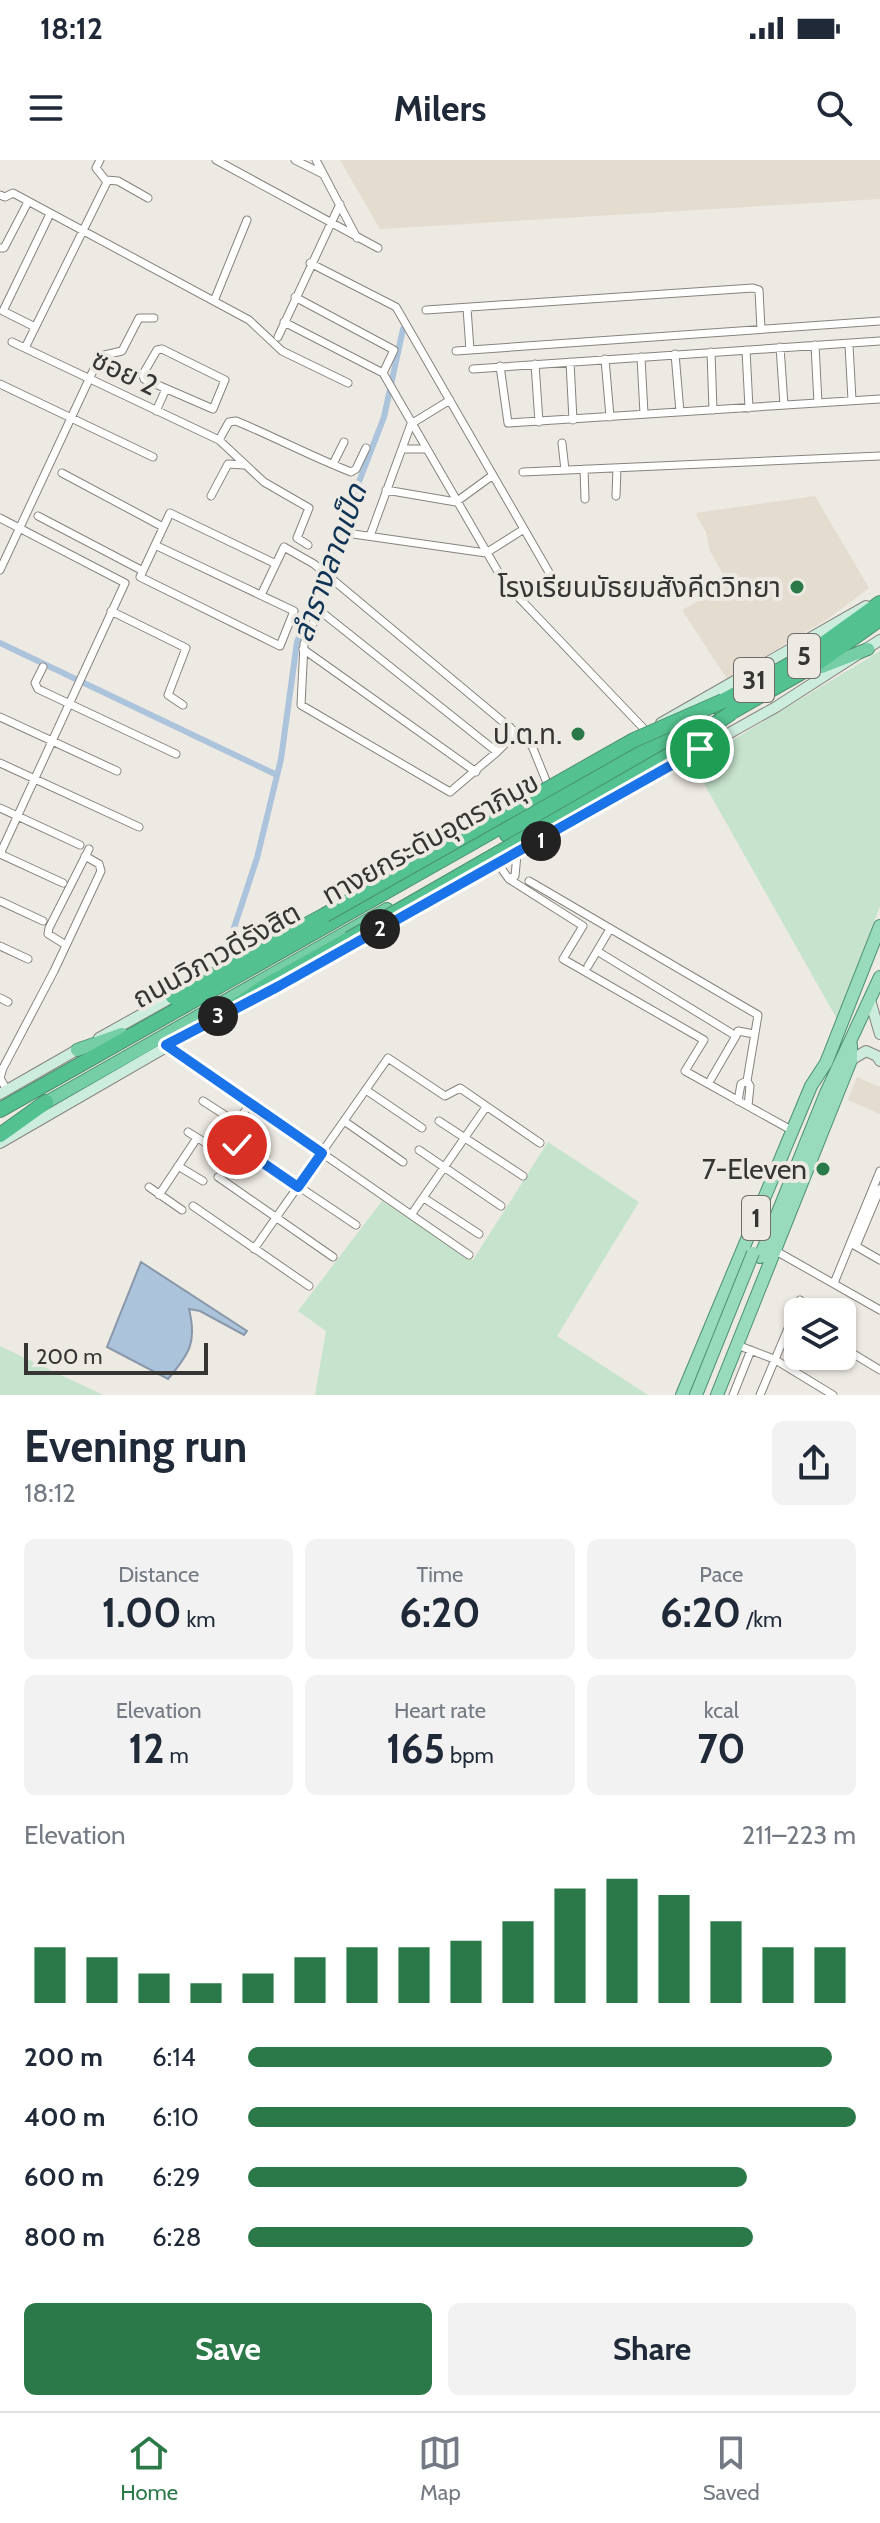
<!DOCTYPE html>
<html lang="en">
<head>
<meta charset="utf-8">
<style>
  :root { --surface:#fff; --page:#f2f2f3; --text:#1f2937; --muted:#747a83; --line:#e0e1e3; --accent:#2b7949 }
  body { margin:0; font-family:Cabin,"Noto Sans Thai",sans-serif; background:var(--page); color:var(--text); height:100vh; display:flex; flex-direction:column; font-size:30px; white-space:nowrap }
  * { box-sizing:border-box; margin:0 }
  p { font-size:26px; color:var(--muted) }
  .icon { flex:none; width:44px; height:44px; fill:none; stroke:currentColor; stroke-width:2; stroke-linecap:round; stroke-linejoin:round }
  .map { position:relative; height:1235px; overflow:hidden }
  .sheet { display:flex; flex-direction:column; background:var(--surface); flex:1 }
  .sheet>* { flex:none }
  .buttons { position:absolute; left:784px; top:1138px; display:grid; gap:16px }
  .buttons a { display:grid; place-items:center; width:72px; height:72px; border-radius:12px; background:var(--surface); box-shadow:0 2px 6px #0004; font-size:40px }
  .scale { position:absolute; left:24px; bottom:20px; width:184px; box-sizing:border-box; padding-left:8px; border:4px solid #373533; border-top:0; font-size:22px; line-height:28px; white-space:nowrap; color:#373533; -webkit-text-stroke:6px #ede9e3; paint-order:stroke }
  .pin { position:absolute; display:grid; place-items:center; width:68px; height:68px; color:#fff; margin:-34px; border:4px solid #fff; border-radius:50%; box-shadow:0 2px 8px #0007 }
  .km { position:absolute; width:40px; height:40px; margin:-20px; border-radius:50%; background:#222; color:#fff; font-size:22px; line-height:40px; text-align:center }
  .round { display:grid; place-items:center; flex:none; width:84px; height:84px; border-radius:12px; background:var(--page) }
  .head { display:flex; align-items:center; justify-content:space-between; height:136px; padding:0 24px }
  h1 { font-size:44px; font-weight:700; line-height:60px }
  .metrics { display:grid; grid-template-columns:repeat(3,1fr); gap:12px; height:136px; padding:8px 24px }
  .metrics div { display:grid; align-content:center; border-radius:12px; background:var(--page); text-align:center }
  .metrics b { font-size:40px; font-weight:700 }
  .metrics small { font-size:22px; font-weight:400 }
  .metrics p { font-size:22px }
  .chart { height:224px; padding:16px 24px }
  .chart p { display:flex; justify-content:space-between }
  .chart svg { width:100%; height:144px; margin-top:8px; stroke:var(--accent); stroke-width:6 }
  .cta { display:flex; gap:16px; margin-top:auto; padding:16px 24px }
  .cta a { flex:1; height:92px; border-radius:12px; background:var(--accent); color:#fff; font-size:32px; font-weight:700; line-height:92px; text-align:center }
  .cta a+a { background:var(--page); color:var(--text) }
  ul { padding:0 24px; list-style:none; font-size:26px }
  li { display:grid; grid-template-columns:128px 96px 1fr; align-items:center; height:60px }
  li i { height:20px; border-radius:10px; background:var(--accent) }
  .status { display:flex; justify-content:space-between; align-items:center; height:56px; padding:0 40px; background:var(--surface); direction:ltr }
  .status svg { height:22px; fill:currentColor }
  header { display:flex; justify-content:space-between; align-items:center; height:104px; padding:0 24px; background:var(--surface); font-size:36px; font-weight:700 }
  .tab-bar { display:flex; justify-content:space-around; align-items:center; height:112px; border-top:2px solid var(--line); background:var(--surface); font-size:22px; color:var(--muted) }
  .tab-bar a { display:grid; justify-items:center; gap:4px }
  .tab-bar .on { color:var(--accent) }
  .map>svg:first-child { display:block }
  .built { fill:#e3dccf }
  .green { fill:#c6e3cd }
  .water { fill:#acc3dc; stroke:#8998a9; stroke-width:2 }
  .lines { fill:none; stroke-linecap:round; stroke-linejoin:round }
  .canal { stroke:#acc3dc; stroke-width:6 }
  .minor-casing { stroke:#87847e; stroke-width:9 }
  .secondary-casing { stroke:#87847e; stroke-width:12 }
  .primary-casing { stroke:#4a906f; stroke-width:14 }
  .trunk-casing { stroke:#4a906f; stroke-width:14 }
  .motorway-casing { stroke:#4a906f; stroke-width:16 }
  .minor { stroke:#fff; stroke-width:7 }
  .secondary { stroke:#ccecde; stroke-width:10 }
  .primary { stroke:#98dabc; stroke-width:12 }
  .trunk { stroke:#76cea6; stroke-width:12 }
  .motorway { stroke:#54c190; stroke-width:14 }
  .primary-bridge-casing { stroke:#4a906f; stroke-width:14; stroke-linecap:butt }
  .motorway-bridge-casing { stroke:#4a906f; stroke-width:16; stroke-linecap:butt }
  .primary-bridge { stroke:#98dabc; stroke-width:12 }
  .motorway-bridge { stroke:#54c190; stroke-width:14 }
  .route-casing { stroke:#fff; stroke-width:16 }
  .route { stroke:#1a73e8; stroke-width:10 }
  .poi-dot { fill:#2b7949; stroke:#ede9e3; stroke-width:3 }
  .labels { text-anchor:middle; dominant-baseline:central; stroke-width:8; stroke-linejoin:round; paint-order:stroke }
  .shield { fill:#ede9e3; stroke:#6e6b68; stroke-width:2 }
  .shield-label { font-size:26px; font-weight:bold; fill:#373533 }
  .street-label { font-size:28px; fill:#373533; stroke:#ede9e3 }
  .poi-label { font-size:28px; fill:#373533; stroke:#ede9e3; text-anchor:end }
  .water-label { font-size:30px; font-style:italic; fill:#0e3354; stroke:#ede9e3 }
</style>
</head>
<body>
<div class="status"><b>18:12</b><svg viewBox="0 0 49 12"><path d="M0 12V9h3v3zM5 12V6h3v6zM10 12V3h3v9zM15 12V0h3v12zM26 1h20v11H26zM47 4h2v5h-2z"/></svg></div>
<header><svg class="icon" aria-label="menu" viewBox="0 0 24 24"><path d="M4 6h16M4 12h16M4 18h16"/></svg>Milers<svg class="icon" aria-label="search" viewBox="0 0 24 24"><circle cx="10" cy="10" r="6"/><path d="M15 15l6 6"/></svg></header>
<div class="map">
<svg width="880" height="1235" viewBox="0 0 880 1235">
  <rect width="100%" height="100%" fill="#ede9e3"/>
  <path class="built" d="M340,0H880V39L380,69Z
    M815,336L869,428L829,458L727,519L682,450L729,425L710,391L706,372L695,353Z
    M857,917L880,927V954L848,940Z"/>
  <path class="green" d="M880,491V746L837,859L693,604Z
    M548,982L639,1042L557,1176L648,1235H315L326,1171L298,1151L382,1041L473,1100Z
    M0,1186L103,1235H0Z"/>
  <path class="water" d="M141,1102L247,1171L244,1175L200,1151L189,1149C197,1182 190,1193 168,1219L107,1187Z"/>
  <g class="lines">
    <path class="canal" d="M0,483L277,615
      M230,780L257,698L281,599L297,482L384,257L403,169"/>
    <g class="minor-casing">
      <path id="minor" d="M216,0L378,88
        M295,0L323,14
        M316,0L357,78
        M106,20L118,21L148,38
        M0,35L5,37L13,33L249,160L282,191L348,223
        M0,88H4L28,42
        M310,103L396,147L554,421
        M295,137L394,190L383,213
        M214,141L247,60
        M467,148L470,190
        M426,150L753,128L759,130L761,169
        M284,162L383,213L504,422L646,571
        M35,167L3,151L50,54
        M278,177L340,44
        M12,182L219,280L264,322L309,348L297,378L308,385
        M815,185L818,243
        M849,185L852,240
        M780,187L784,245
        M25,188L107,22L96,8L100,0
        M162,189L225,220L213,249L144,219L143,214L157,190Z
        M746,190L749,248
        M456,191L880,161
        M711,192L713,250
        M675,194L680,252
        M641,197L644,254
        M605,199L610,257
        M570,202L573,260
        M535,204L539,262
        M500,206L508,263L880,239
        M473,209L880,181
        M0,224L153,297
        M156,251L166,229
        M219,280L229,262L236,261C275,277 312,297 351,312L356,309L366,288
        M562,283L565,310
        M402,289H426
        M333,304L344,282
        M584,309L585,339
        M523,312L880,296
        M62,313L163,367
        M386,330L456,342L493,315
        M211,336L228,304L244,305
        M616,336L617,308
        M38,356L143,411
        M0,358L125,423L0,694L63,723
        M353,374L486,393L524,369
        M370,376L411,264L450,240
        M155,385L294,451L280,486L140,417L170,353L276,404
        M0,410L100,196L122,191L139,158H154
        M262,433L284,387L314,404L532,586L547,623
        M319,450L497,592L450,632L301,545L304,484Z
        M111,451L186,488L168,535L183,545
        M303,489L476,612
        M43,507L35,523L38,529L176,594
        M0,557L117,611
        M510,567L497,585V592L516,573
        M0,603L139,667
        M0,648L80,685
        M498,704L509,719L515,716L517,694
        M509,719L583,766L563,799L704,880L685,911L793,971
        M529,721L758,855L747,921L750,926L748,946
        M0,741L43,761
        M610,769L597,791L736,876L738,871L754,874
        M66,785L48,774L49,768L89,689
        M0,786L28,799
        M588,806L597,791
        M0,838L8,842
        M166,885L469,1095
        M711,919L736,876
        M7,930L0,918L3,908L54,811L101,711L99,704L85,696
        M366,930L422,968
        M203,941L237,963
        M738,941L741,924L747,921
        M344,961L403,1002
        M439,961L523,1016
        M188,972L217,990L250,944
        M237,985L356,1065
        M419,990L501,1046
        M178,1006L203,1021
        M218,1017L333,1097
        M149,1027L182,1050
        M159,1035L197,978
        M424,1038L479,1074
        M193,1046L309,1126
        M411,1055L486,947
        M854,1085L880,1100
        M856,1086L880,1029
        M254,1089L388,898L445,936L460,928L540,983
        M776,1091L880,1150
        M834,1123L880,1011
        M737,1185L774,1199L833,1235
        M842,1187L880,1210
        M733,1235L751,1190
        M760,1235L800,1140"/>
    </g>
    <g class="secondary-casing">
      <path id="secondary" d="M661,563L866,446
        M394,761L776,547L880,480
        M870,840L880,874
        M99,878L176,835
        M851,900L866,891L877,896L880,901
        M0,934L82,887
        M0,983L232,849"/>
    </g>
    <g class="primary-casing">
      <path id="primary" d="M760,1097L826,933L880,817
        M682,1235L811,926L826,903L880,766
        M717,1235L851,900V885"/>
    </g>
    <g class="trunk-casing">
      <path id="trunk" d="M822,507L868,489
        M77,890L122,874
        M38,947L387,749"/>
    </g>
    <g class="motorway-casing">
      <path id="motorway" d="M714,546L809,494L880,443
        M721,558L818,503L880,459
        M507,675L689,576
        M173,837L325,755
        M227,852L265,826L349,779
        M0,950L682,564
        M0,975L46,942"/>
    </g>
    <use href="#minor" class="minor"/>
    <use href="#secondary" class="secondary"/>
    <use href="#primary" class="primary"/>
    <use href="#trunk" class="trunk"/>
    <use href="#motorway" class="motorway"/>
    <g class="primary-bridge-casing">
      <path id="primary-bridge" d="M696,1235L753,1093"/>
    </g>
    <g class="motorway-bridge-casing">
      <path id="motorway-bridge" d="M325,755L634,580L723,541
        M349,779L671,594L731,553"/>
    </g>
    <use href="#primary-bridge" class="primary-bridge"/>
    <use href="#motorway-bridge" class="motorway-bridge"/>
  </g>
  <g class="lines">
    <g class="route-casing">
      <path id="route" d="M237,985L298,1027L322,993L166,885L279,826L700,589"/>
    </g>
    <use href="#route" class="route"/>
  </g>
  <g class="poi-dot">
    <circle cx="797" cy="427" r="8"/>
    <circle cx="578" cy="574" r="8"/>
    <circle cx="823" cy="1009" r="8"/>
  </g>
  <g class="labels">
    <g class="shield">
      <rect x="788" y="474" width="32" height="44" rx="6"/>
      <rect x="734" y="498" width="40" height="44" rx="6"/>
      <rect x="742" y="1036" width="28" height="44" rx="6"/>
    </g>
    <g class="shield-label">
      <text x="804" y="496">5</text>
      <text x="754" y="520">31</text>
      <text x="756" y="1058">1</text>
    </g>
    <g class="street-label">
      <text transform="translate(125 212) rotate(26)">ซอย 2</text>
      <text transform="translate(430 678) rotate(-29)">ทางยกระดับอุตราภิมุข</text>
      <text transform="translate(216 795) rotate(-29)">ถนนวิภาวดีรังสิต</text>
    </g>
    <g class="poi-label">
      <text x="781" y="427">โรงเรียนมัธยมสังคีตวิทยา</text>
      <text x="562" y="574">ป.ต.ท.</text>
      <text x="807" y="1009">7-Eleven</text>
    </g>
    <g class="water-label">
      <text transform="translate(329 403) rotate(-70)">ลำรางลาดเป็ด</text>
    </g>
  </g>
</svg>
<div class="buttons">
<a><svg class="icon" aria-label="layers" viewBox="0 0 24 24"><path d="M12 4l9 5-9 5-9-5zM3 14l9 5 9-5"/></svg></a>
</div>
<div class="scale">200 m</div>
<div class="pin" style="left:700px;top:589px;background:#1e9e55"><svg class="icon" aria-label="arrive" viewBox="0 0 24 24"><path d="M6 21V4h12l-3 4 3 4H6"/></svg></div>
<div class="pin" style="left:237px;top:985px;background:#d93025"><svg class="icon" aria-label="check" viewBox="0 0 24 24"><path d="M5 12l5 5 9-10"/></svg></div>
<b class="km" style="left:541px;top:681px">1</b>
<b class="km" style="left:380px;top:769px">2</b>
<b class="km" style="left:218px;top:856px">3</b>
</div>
<section class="sheet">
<div class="head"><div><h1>Evening run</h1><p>18:12</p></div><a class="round"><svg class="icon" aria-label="share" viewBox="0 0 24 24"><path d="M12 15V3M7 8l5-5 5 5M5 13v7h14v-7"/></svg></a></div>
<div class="metrics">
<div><p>Distance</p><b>1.00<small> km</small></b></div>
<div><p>Time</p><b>6:20</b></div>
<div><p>Pace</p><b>6:20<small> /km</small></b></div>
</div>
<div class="metrics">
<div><p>Elevation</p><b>12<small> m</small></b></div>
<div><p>Heart rate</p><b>165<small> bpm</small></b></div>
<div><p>kcal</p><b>70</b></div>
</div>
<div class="chart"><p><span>Elevation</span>211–223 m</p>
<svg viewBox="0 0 160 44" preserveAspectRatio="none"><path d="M5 44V27M15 44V30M25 44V35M35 44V38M45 44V35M55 44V30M65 44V27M75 44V27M85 44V25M95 44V19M105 44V9M115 44V6M125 44V11M135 44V19M145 44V27M155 44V27"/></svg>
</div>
<ul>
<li><b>200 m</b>6:14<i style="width:96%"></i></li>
<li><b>400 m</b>6:10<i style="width:100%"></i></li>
<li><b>600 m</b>6:29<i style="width:82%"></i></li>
<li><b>800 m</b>6:28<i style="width:83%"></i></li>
</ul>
<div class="cta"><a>Save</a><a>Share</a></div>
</section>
<nav class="tab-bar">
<a class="on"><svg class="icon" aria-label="home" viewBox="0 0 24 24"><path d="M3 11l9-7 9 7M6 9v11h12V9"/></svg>Home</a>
<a><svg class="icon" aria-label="map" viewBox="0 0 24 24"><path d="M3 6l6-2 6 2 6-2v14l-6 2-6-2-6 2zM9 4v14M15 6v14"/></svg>Map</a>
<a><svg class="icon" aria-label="saved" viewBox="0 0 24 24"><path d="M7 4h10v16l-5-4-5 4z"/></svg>Saved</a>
</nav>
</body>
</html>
